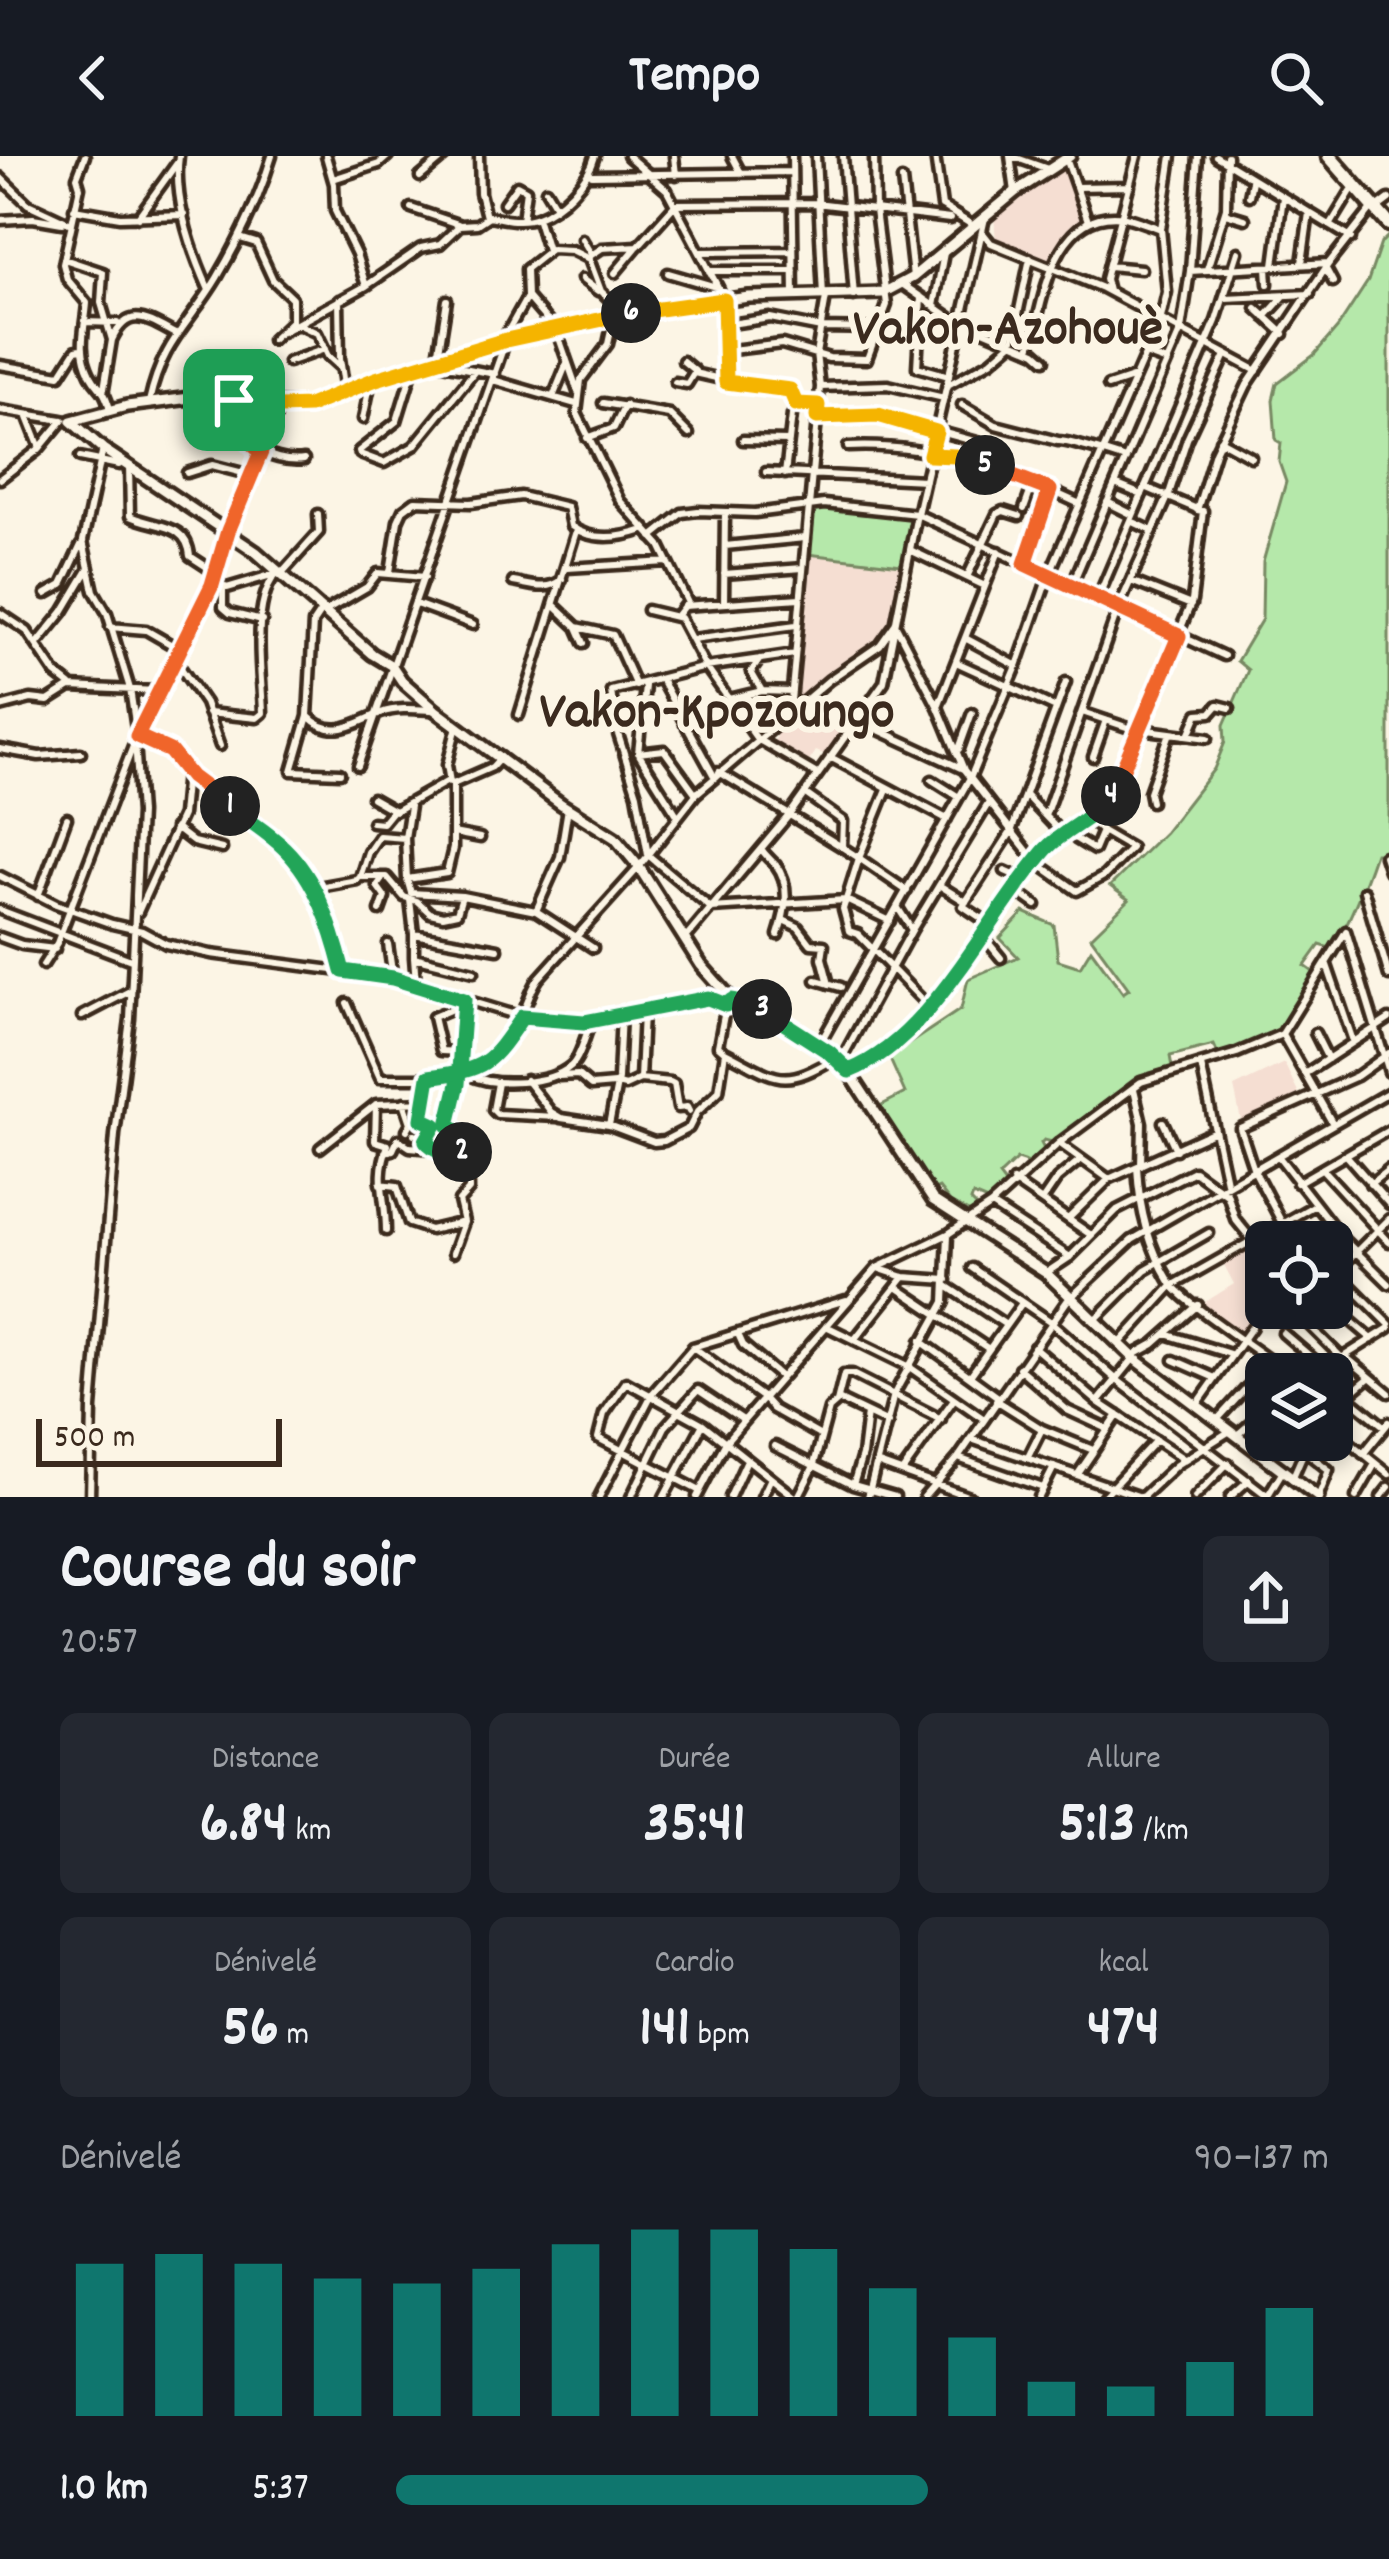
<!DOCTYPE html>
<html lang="fr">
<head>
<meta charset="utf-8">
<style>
  :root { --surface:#171b24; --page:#242831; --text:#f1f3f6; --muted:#9ea1a6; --accent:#0f766e }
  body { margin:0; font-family:Dekko,sans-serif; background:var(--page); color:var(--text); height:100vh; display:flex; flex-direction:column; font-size:45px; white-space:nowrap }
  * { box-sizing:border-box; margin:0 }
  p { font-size:39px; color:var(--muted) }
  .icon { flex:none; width:66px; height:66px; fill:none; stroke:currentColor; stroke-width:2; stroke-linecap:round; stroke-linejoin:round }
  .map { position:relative; height:1341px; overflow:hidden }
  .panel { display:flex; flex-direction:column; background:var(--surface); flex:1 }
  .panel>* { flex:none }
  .controls { position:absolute; left:1245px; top:1065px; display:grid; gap:24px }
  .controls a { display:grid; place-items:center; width:108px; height:108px; border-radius:18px; background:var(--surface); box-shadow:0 6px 18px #0003; font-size:60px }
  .scale { position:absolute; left:36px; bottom:30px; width:246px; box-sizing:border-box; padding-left:12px; border:6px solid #3b2a1e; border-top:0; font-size:33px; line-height:42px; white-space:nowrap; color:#3b2a1e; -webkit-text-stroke:9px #fcf5e5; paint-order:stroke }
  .pin { position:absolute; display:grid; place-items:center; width:102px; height:102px; color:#fff; margin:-51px; border-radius:24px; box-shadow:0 6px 18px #0006 }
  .km { position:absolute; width:60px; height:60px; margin:-30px; border-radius:50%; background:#222; color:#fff; font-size:33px; line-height:60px; text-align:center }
  .round { display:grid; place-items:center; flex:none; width:126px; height:126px; border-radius:18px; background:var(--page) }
  .summary { display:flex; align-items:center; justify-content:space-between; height:204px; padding:0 60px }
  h1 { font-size:66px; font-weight:700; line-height:90px }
  .metrics { display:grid; grid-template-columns:repeat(3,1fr); gap:18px; height:204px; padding:12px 60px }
  .metrics div { display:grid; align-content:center; border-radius:18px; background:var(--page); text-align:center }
  .metrics b { font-size:60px; font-weight:700 }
  .metrics small { font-size:33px; font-weight:400 }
  .metrics p { font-size:33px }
  .chart { height:336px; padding:24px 60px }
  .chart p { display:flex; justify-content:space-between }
  .chart svg { width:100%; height:216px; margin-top:12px; stroke:var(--accent); stroke-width:6 }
  ul { padding:0 60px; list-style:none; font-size:39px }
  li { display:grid; grid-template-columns:192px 144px 1fr; align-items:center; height:90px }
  li i { height:30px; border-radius:15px; background:var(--accent) }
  header { display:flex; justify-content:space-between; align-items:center; height:156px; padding:0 60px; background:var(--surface); font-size:54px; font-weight:700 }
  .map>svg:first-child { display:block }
  .built { fill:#f5ded2 }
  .green { fill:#b5e8aa; stroke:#788964; stroke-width:3 }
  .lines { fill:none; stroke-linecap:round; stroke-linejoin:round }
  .minor-casing { stroke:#3b2a1e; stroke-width:15 }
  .major-casing { stroke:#3b2a1e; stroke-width:18 }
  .highway-casing { stroke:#3b2a1e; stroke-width:21 }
  .minor { stroke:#fcf5e5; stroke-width:6 }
  .major { stroke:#fcf5e5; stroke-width:9 }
  .highway { stroke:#fcf5e5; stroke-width:12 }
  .split-1-casing { stroke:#fff; stroke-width:24 }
  .split-2-casing { stroke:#fff; stroke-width:24 }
  .split-3-casing { stroke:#fff; stroke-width:24 }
  .split-4-casing { stroke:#fff; stroke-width:24 }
  .split-5-casing { stroke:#fff; stroke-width:24 }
  .split-6-casing { stroke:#fff; stroke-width:24 }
  .split-7-casing { stroke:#fff; stroke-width:24 }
  .split-1 { stroke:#f0652b; stroke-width:15 }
  .split-2 { stroke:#22a559; stroke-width:15 }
  .split-3 { stroke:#22a559; stroke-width:15 }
  .split-4 { stroke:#22a559; stroke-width:15 }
  .split-5 { stroke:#f0652b; stroke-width:15 }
  .split-6 { stroke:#f5b400; stroke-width:15 }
  .split-7 { stroke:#f5b400; stroke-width:15 }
  .labels { text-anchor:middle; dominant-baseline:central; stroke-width:12; stroke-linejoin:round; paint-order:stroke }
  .quarter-label { font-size:54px; font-weight:bold; fill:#3b2a1e; stroke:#fcf5e5 }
</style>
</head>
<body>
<header><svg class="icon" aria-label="back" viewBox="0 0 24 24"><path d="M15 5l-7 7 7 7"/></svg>Tempo<svg class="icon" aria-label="search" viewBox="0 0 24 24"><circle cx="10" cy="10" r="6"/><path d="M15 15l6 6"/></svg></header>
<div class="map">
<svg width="1389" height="1341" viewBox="0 0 1389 1341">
  <rect width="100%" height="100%" fill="#fcf5e5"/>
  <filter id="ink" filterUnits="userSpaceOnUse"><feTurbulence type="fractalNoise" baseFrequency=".00833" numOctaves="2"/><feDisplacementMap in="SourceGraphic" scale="24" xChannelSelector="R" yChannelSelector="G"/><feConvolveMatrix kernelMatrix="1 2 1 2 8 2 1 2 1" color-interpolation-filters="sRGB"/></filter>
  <g filter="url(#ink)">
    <path class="built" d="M1062,9H1065L1086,63L1066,80L1053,104L996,87L994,58Z
      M807,398L902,409L885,480L796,546Z
      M802,550L846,575L828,600L816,595L806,610L769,590L777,581L772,576Z
      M1284,907L1301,942L1242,969L1234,931Z
      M1282,1072L1289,1086H1266L1268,1152L1243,1178L1202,1148L1234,1128L1223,1107Z"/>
    <path class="green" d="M1389,79V705L1386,697H1375C1364,730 1351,763 1333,793L1320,789L1305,810L1316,818L1279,878L1218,898L1214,889L1170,900L1172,911L1137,921L1052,986L1044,984L1041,987L1044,993L1029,1007L1017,1003L999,1020L1006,1029L987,1045L973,1039L971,1045L979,1053L972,1058L950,1046L939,1032L930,1036L876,952L905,937L889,901L961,853L968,823L1018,801L1000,782L1024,756L1054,769L1058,804L1080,811L1091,793L1123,837L1129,833L1091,781L1129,744L1110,730L1165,676L1214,613L1225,586L1224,569L1248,514L1237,505L1262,463L1263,406L1286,326L1279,306L1281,287L1276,284L1273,244L1277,227L1314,199L1338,171L1368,125L1381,87Z
      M825,351L912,361L902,409L807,398L811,354Z"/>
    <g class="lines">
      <g class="minor-casing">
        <path id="minor" d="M85,0L77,21L80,31L63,108L67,123L87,147C85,174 77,192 90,218C99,235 103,229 110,253
          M179,0C173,43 192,96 209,134
          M326,0L334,28L335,55L356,98L366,130
          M479,0L480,37L486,61
          M628,0L667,34L719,133L724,144L726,226L790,234L797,248L818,249
          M674,0L676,19
          M732,0L741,17
          M792,0L794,140
          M816,0L823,140
          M843,0L854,140
          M935,0L942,50
          M1010,0L1015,36
          M1011,0L1048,13
          M1216,0L1351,82
          M1066,2L1088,65
          M592,19L792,16
          M0,21L28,48L71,68
          M420,21L445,0
          M333,23L379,8L388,0
          M902,24L913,121
          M1077,31L1130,30
          M546,34L555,49
          M1249,40L1252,25
          M504,47L517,29L526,34L522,64
          M675,48L816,47L950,63
          M1381,49L1389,43
          M942,50L972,69
          M411,52L458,68
          M74,53L120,61L184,59
          M1225,57L1245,63
          M138,61L177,7
          M537,61L547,94
          M0,64L33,62L62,67
          M1331,68L1351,35
          M983,77L991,87L1102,132L1257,215
          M240,82L256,87L273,124L292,142V165L272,184
          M582,83L591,98
          M701,96L793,95
          M587,102L602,92L638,90L675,49
          M64,103L103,116L101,147L112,184L104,233
          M1302,107L1309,57
          M1274,109L1283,41
          M1109,110L1141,113
          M1267,111L1268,128
          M1207,113L1226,52L1227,0
          M1326,113L1333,126
          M709,115H794
          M1190,115L1329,107
          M615,117L636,92
          M668,117L716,131
          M582,123L598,135
          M902,128L961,169
          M1108,135L1105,123L1137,0
          M527,141L557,176L578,236
          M921,141L917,211L949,220
          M1225,142L1310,138
          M339,144L340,202L345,236
          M447,144L437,207L495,218
          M934,150L944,97
          M1256,152L1284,178
          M614,161L608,188L581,224L577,257L620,345L660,389L689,449
          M1265,161L1284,140
          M962,165L1036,196L1045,204
          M85,166L118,167
          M298,168L317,177L328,200L339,210
          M724,169L770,162L821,172L880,173
          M282,176L366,130L421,92L440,88L460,69L477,68L489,60C504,63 521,67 537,61C560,53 589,24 595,0
          M112,184C128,149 147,163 175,178
          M503,184L527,141L526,113L551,93L571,94L589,103L601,135L625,159
          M1030,193C1043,145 1053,50 1125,61C1137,64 1149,69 1161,73
          M723,195L782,188L829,202L867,203L887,149L875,54L874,0
          M1145,198L1167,206
          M288,206L325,193
          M0,209L60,219L76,194L81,193
          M413,213L397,265L359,295L360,298L384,307L414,290L474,216
          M694,217L725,224
          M493,224L576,248
          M675,226L687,228L695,215L683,205
          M948,229L991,205L1012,187L1030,102
          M1108,230L1132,222
          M820,231L888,229L944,242
          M553,241L566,209
          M234,244C223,282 272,309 304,304
          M149,246C162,186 188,170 217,122C240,83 259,43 272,0
          M603,247L669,258L689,278
          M962,249L996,269L1058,285C1066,284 1114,299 1125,303
          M0,254L62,264
          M27,259L40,292
          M818,261L878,259L996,291
          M363,263L371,225
          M587,282L614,272L625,249
          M743,284L789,285
          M1220,284L1251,301
          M848,291C930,287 1006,313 1080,348
          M103,293L83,385L94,435L107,457L130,533L137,580L170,595L191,621L274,683L297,706L313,732L357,724L360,721H387L404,741L417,745L430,757L443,760L457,757L462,740L536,755L593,792
          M80,301L119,309
          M129,310L130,360C155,372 187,366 190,400L216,417
          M766,316L925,324
          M187,317L212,309L251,319
          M785,318L792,259
          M0,323L39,293L63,264
          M1115,328L1142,339
          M1145,331L1197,353
          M1107,346L1133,359
          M1024,353L1033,328
          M1131,365L1153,375
          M652,381L682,357L698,355L755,357L824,348L917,358L1224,500
          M725,390L805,382
          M910,394L985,430
          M1025,408L1050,334
          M567,412L668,406
          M390,416L398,365L403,354L415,345L471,347L521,340L567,351L571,370C591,386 621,382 644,374
          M282,417L319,376L318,358
          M724,418L803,412
          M968,419L997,358L1003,355L1019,360
          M213,424L227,432L271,419
          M1131,425L1191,449
          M513,426C532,429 546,436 562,423
          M1071,431L1181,174L1190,115L1198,0
          M223,433V451L230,457L262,465
          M46,438L62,429L81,389
          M1097,444L1216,165L1238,96
          M724,447L725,356
          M416,448L473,469
          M555,450L577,471L613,479L636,530
          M647,454L680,462L706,511L757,583L817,618
          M321,455L313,467L308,560L292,615L340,617
          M326,455L367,431L378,417L425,421
          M0,457L27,475L56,518L70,529
          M677,459L684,450L800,442
          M110,471L146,474L179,493
          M577,471L584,487
          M965,482L1017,510
          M693,483L796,469
          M37,488L63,456L88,414
          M795,498L706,511L611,535L616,572L637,638L648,699L711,752L846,744L890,765
          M174,502L205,547L220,590
          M760,503L751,516L762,535
          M956,506L1056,552
          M661,524L714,620
          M645,530L638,597L677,659
          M729,543L762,535L792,536
          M939,548L999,395
          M0,551L31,543L48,545L70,531L157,535
          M790,556L820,231L816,198L826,141
          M208,557L257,562L263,557C262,520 249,442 279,415
          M1085,557L1138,575
          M519,559L576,375
          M308,560C333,586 359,565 381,557C396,551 416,553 432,554
          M857,564L963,613
          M1140,573L1208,582
          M138,577L212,429L228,375L280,251
          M1189,579L1198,558L1211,557L1218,549L1230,552
          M0,593L39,600L81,597
          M959,593L972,557
          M638,597L664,594L696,638
          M830,601L947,663
          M1093,601L1106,564
          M358,610L506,184
          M719,616L842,691
          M932,624L959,641
          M450,626L447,609L457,570
          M887,633L859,702L907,735
          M807,639L843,665L842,691L859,702L843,753L849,775L858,778L928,850
          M1025,639L1063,679
          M372,642L395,655L448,625
          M1151,646L1149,636L1170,577
          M1045,660L1118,453L1168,341L1187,283L1226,199
          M372,666L382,667L391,656
          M175,672L193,686L222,693
          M453,677L480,682
          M405,682L407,723
          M1076,683L1094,694L1102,675
          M762,694C766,700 771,704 776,709C792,730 785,757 778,779
          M1384,700L1389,715
          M1005,715L1023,723
          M0,720L56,748L112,768L142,775L166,788L211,798L393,822L522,861L584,866L708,841L726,849L732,844
          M360,721L368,696L379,680L405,682L410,650
          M939,729L966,746
          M313,732L334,782L342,813
          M1015,734L1036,749
          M1364,735L1389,820
          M38,740L67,662
          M462,740L411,737L407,723L447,717L453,692V628L492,611L501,601
          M410,744L414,778L498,793
          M898,752L912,774
          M0,754L131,804
          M380,755L385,741L377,730L382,723
          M536,755L560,701L568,652
          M138,756L182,659L186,617
          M783,764L798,771L811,788L824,789L822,802L829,828
          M990,768L963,750L1011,676L1066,526
          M1346,775L1389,916
          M414,778V801
          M982,779L1001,802
          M0,781L22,789L55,793
          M685,783L790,658L884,526L917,358L985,62
          M388,788L393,822
          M43,809L57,787L133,590
          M1327,809L1353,885
          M816,824L841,831
          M416,827L414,801L474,816
          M347,847L380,922C443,922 484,928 519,865C527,851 529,836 539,822L639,711L696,638L829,524L880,489L895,468L938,551L964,614L1036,706L1077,735L1104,720L1131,692L1102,675L1088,662
          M82,860L130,835
          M1315,877L1328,903
          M1282,878L1333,968
          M819,889L971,620L1017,510L1048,421L1161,162L1167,136L1161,73L1172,0
          M461,896L441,895L433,861L464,848
          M725,896C778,923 781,934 835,902
          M840,906L912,774L988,648
          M1201,909L1227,1030
          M849,915C924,884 988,771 1036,706C1058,680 1094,665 1112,639L1192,445L1203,355L1197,354L1215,296L1247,229L1329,107L1373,51
          M1306,917L1389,863
          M469,919C494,931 549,929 571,910C581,901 585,879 591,866
          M559,920L578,919L591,930L614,928
          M640,923L643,856
          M526,924L551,956L561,962L609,969L654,986L664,985L689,972L697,956L719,935L725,896L718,890L726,849
          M498,927L493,954L497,958L557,961
          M617,928L625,930L640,923L670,926L674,928L678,952L687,951L689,955
          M1134,933L1142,967L1141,1009
          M404,946L411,967L407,974
          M423,947L424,966L448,969
          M376,948L375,985L388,989C375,1023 386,1040 386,1075
          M1163,966L1176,994
          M609,969L618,923L621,857
          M414,978L429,981L435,969
          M429,981L426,985L432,993L463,1002L458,977
          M1059,987L1109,1023
          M320,992L376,948L424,946L429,921
          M385,996L393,994L398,983L410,991L432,993
          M1347,1000L1389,1048
          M1279,1001L1342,1082L1389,1128
          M1137,1011C1139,1051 1149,1092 1170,1126C1182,1146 1264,1198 1288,1218
          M1323,1014L1389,1086
          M1013,1025L1091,1079
          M1297,1027L1389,974
          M380,1028L397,1030L409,1067L430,1074L464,1066
          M1370,1028L1389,1013
          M1227,1037L1235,1063L1253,1085
          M1042,1045L1057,1023L1081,1003
          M991,1049L1070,1101
          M1068,1063L1109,1023L1213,976
          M1292,1086L1254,1014L1240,972L1357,920L1389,897
          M1332,1091L1342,1082
          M453,1097L464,1066L459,1045L469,1034L468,988L448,969L458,928L464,844
          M972,1112L1051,1166L1117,1224L1268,1340
          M880,1113L904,1121L947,1124
          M1337,1116L1389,1168
          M1046,1117L1070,1101L1117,1054L1194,1015L1227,1039
          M1332,1120L1389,1063
          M947,1130L1006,1169
          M898,1132L989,1193
          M1332,1149L1372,1183
          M1292,1152L1343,1203
          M1096,1163L1145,1114L1209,1077
          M826,1170L908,1210L984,1263
          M1283,1177L1325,1213
          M738,1178L743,1189L781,1221
          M1166,1178L1230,1198
          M854,1184L904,1121
          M921,1185L998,1241
          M1120,1187L1172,1130L1315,1049
          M693,1191L763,1242L773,1253L821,1280
          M1034,1191L1098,1246L1184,1303
          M1132,1200L1154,1188L1198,1149
          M1346,1201L1389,1237
          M1174,1204L1215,1222
          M1019,1212L1067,1254L1106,1272
          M1316,1218L1389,1172
          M970,1220L1022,1147
          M1347,1240L1385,1271
          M838,1243L888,1267
          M996,1244L1042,1273L1093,1294
          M1098,1246L1134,1202
          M1196,1250L1252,1171
          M1332,1253L1369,1222
          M1216,1265L1272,1204
          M1332,1272L1389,1318
          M1237,1279L1266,1254
          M971,1283L1141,1341
          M775,1290L853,1329L895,1341
          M1306,1296L1329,1314L1319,1339
          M1363,1298L1389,1266
          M1028,1301L1042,1273
          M958,1302L1043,1332
          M879,1308L970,1341
          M902,1316L954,1243
          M1078,1318L1118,1259
          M1292,1323L1309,1284
          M853,1329L862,1299L867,1257
          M700,1335L598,1282L604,1258L626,1226L703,1268L795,1341
          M1268,1339L1282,1316
          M90,1341L92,1252L115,979L130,863L140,657L135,585
          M599,1341L652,1238L693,1191L846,1144
          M631,1341L665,1271L698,1234L743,1264
          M664,1341L703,1268
          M697,1341L727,1284L877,1112L948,1078L991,1049L1059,987L1141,926L1237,897L1282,878L1346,775
          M730,1341L746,1306
          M762,1341L770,1324
          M798,1341L813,1312L829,1253L837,1246L844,1218H852L941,1263
          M868,1341L894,1238L945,1146L948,1079
          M924,1341L958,1302L1067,1145L1132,1084L1389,936
          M1039,1341L1054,1311
          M1103,1341L1156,1284
          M1142,1341L1176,1309L1230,1275
          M1195,1341L1228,1307
          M1230,1341L1249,1324
          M1356,1341L1375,1308
          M1381,1341L1389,1331"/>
      </g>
      <g class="major-casing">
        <path id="major" d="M1070,0L1015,36L913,121L883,137L749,141L632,157L506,184L376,223L309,250L190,242L127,250L71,265L103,293L256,396L372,498L392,510L402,525L435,554L561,648L615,682L639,711L701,809L732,844L776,861L845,910L933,1044L1046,1117L1134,1202L1318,1341"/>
      </g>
      <g class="highway-casing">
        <path id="highway" d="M1329,0L1389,68"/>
      </g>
      <use href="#minor" class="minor"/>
      <use href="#major" class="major"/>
      <use href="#highway" class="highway"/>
    </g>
  </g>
  <g class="lines" filter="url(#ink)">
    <g class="split-1-casing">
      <path id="split-1" d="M230,650L191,621L170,595L137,580L212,429L228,375L261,296C245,282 228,266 234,244"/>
    </g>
    <g class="split-2-casing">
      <path id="split-2" d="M230,650C248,665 268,676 284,692C317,724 332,772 343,815L393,822L464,844L458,928L448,969L458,976L462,996"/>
    </g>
    <g class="split-3-casing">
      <path id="split-3" d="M462,996L463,1002C451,1000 433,994 426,985L435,969L422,963L429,921C487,913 489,909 522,861L584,866L708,842L726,849L732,844L762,853"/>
    </g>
    <g class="split-4-casing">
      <path id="split-4" d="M762,853L829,896L849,915C933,882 987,760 1046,693C1065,672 1094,663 1111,640"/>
    </g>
    <g class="split-5-casing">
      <path id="split-5" d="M985,309L1050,334L1025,408L1179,480L1111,640"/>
    </g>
    <g class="split-6-casing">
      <path id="split-6" d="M631,157L724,144L726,226L790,234L796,248L818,249L817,261L878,259L936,276L930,299L955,300L985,309"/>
    </g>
    <g class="split-7-casing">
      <path id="split-7" d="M234,244L280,251L309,250L376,223L506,184L631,157"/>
    </g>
    <use href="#split-1" class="split-1"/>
    <use href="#split-2" class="split-2"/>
    <use href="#split-3" class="split-3"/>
    <use href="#split-4" class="split-4"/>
    <use href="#split-5" class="split-5"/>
    <use href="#split-6" class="split-6"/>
    <use href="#split-7" class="split-7"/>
  </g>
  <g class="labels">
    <g class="quarter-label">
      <text x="1008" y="176">Vakon-Azohouè</text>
      <text x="717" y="559">Vakon-Kpozoungo</text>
    </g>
  </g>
</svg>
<div class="controls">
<a><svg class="icon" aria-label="locate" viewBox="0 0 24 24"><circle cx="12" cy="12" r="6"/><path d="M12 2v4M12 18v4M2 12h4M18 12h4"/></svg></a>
<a><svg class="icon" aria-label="layers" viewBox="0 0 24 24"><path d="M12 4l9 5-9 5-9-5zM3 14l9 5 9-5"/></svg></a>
</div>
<div class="scale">500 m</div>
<div class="pin" style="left:234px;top:244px;background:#1e9e55"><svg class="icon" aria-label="arrive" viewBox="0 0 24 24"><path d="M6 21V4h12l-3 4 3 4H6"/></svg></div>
<b class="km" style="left:230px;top:650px">1</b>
<b class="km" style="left:462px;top:996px">2</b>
<b class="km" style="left:762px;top:853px">3</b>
<b class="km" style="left:1111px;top:640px">4</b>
<b class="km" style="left:985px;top:309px">5</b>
<b class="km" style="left:631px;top:157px">6</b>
</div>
<section class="panel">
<div class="summary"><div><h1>Course du soir</h1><p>20:57</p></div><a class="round"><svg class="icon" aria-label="share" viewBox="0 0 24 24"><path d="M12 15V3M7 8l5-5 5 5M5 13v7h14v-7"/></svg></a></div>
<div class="metrics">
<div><p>Distance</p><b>6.84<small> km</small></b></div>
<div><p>Durée</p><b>35:41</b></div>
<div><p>Allure</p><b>5:13<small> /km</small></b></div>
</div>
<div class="metrics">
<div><p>Dénivelé</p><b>56<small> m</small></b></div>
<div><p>Cardio</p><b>141<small> bpm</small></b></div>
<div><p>kcal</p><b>474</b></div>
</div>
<div class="chart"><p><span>Dénivelé</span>90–137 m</p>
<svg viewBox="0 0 160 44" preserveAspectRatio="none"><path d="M5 44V13M15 44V11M25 44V13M35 44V16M45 44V17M55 44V14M65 44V9M75 44V6M85 44V6M95 44V10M105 44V18M115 44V28M125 44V37M135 44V38M145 44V33M155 44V22"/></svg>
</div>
<ul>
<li><b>1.0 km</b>5:37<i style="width:57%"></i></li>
</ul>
</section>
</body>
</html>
